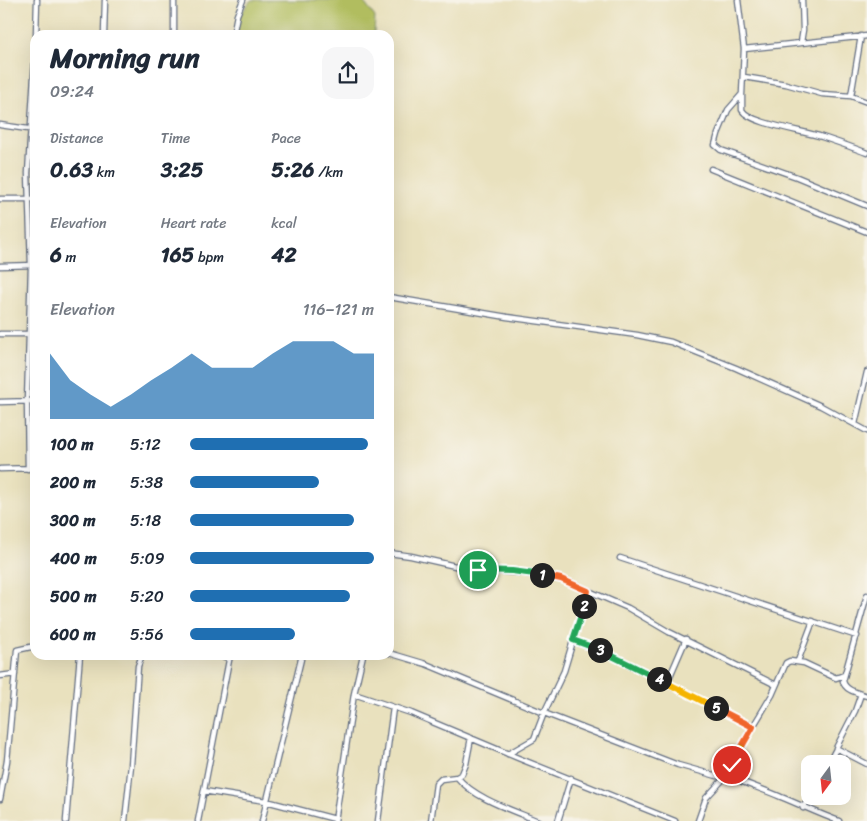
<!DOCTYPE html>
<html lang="en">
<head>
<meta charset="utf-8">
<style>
  :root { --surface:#fff; --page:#f6f6f7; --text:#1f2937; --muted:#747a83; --accent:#1f6fb2 }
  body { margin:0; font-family:Sriracha,sans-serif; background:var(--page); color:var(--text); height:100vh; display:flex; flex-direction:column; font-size:19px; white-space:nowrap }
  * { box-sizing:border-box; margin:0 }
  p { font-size:16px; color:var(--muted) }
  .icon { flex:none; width:28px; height:28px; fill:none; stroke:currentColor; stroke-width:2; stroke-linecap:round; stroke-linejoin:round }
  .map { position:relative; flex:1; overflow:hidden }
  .details { position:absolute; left:30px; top:30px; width:364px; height:630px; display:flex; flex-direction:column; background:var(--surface); border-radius:15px; box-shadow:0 5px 20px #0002 }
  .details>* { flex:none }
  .needle { width:32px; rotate:195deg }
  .tools { position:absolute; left:801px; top:755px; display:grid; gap:10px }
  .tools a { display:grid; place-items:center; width:50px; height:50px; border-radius:10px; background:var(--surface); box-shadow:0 5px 20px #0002; font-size:25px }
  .pin { position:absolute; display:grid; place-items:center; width:42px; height:42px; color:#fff; margin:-21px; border:2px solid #fff; border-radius:50%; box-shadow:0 1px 5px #0007 }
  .km { position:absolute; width:25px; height:25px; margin:-12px; border-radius:50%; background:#222; color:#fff; font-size:14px; line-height:25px; text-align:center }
  .round { display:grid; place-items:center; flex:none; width:52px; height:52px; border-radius:15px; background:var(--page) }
  .overview { display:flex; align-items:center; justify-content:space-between; height:85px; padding:0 20px }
  h1 { font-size:28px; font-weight:700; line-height:38px }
  .stats { display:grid; grid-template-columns:repeat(3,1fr); gap:8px; height:85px; padding:5px 20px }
  .stats div { display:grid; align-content:center }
  .stats b { font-size:21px; font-weight:700 }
  .stats small { font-size:14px; font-weight:400 }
  .stats p { font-size:14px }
  .chart { height:140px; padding:10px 20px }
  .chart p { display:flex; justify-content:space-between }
  .chart svg { width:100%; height:90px; margin-top:5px; fill:var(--accent); opacity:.7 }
  ul { padding:0 20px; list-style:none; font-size:16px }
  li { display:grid; grid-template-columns:80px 60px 1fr; align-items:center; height:38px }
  li i { height:12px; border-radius:6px; background:var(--accent) }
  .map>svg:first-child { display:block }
  .green { fill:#b1bd5f; stroke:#66765e }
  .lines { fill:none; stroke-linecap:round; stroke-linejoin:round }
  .street-casing { stroke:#636d80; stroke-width:7 }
  .street { stroke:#fff; stroke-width:4.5 }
  .split-1-casing { stroke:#fff; stroke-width:10 }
  .split-2-casing { stroke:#fff; stroke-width:10 }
  .split-3-casing { stroke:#fff; stroke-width:10 }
  .split-4-casing { stroke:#fff; stroke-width:10 }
  .split-5-casing { stroke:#fff; stroke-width:10 }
  .split-6-casing { stroke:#fff; stroke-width:10 }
  .split-7-casing { stroke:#fff; stroke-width:10 }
  .split-1 { stroke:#22a559; stroke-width:6 }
  .split-2 { stroke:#f0652b; stroke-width:6 }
  .split-3 { stroke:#22a559; stroke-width:6 }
  .split-4 { stroke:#22a559; stroke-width:6 }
  .split-5 { stroke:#f5b400; stroke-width:6 }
  .split-6 { stroke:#f0652b; stroke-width:6 }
  .split-7 { stroke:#f5b400; stroke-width:6 }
</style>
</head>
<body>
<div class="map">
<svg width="867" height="821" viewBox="0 0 867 821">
  <rect width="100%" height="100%" fill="#f7f3e8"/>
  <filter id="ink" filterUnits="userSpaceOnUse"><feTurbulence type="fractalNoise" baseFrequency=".02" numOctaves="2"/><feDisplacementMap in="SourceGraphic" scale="10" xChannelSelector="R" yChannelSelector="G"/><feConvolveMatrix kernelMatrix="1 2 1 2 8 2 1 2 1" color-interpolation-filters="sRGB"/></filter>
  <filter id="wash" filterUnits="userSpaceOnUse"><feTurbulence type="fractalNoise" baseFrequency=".0096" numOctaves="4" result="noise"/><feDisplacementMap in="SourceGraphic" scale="20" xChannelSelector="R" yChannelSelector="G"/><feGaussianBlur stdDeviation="1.12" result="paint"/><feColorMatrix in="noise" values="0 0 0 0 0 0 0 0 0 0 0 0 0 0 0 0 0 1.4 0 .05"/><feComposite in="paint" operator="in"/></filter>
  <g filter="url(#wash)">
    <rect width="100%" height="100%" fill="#e9e1be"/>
    <path class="green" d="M251,0H362L375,17L374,35H235L240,15Z"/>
  </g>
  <g filter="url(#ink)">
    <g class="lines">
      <g class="street-casing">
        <path id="street" d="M738,0L744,49L742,94L728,110L718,134L715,145L721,150L797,177L867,206
          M36,35L37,0
          M104,35L105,0
          M174,35V0
          M233,35L237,15L243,0
          M801,42L803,30L802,0
          M744,49L867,36
          M744,77L786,84L822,94L851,96L861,36
          M742,95V110C750,124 806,131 822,137C837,142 852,147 867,153
          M851,96L867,102
          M0,125L35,130
          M711,169L867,232
          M0,199H35
          M0,266L35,265
          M389,297L507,317L637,335L671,342L736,368L821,406L867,431
          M0,334H35
          M0,402L35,401
          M855,424L867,372
          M0,469L35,468
          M28,469L27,401L31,265L28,173L35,59
          M389,553L411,556L473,570L523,573L561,579L628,608L669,632L776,685
          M620,558L857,636
          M867,595L843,681C845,691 859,693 867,696
          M573,640L619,659L753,727
          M389,653L426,664L544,713L678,765L724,778
          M217,655L230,658
          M798,661L813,621
          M0,676L15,674
          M667,683L686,639
          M354,694L411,713L518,758L675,821
          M861,694L855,711L836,748L867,764
          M508,754L534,739L544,713L564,671L588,591
          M828,764L836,749
          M727,775C745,784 763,789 781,797C801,805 819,814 839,821
          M457,777C475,799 512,810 538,821
          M204,791L266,801L335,819
          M0,799L7,761L17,650L35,646
          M803,808L810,796
          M66,821L80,655
          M125,821L131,765L138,666L142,655
          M198,821L230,655
          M262,821L302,655
          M335,821L354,694L363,655
          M378,821L393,708
          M431,821L436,784L441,779L457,777L462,774L466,764L471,738
          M558,821L571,778
          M698,821L706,798L729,773L742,745L772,695L786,663L790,661L804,663L836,678L844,675"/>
      </g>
      <use href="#street" class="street"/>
    </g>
  </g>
  <g class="lines" filter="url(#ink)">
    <g class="split-1-casing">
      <path id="split-1" d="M478,570L512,571L542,575"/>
    </g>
    <g class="split-2-casing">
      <path id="split-2" d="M542,575L561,579L588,591L584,606"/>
    </g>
    <g class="split-3-casing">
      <path id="split-3" d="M584,606L573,640L600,650"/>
    </g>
    <g class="split-4-casing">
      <path id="split-4" d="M600,650L659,679"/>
    </g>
    <g class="split-5-casing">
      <path id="split-5" d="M659,679L716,708"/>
    </g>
    <g class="split-6-casing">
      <path id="split-6" d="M716,708L753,727L741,748"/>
    </g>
    <g class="split-7-casing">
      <path id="split-7" d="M732,765L741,748"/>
    </g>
    <use href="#split-1" class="split-1"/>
    <use href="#split-2" class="split-2"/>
    <use href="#split-3" class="split-3"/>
    <use href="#split-4" class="split-4"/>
    <use href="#split-5" class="split-5"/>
    <use href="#split-6" class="split-6"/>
    <use href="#split-7" class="split-7"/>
  </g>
</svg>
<div class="tools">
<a><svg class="needle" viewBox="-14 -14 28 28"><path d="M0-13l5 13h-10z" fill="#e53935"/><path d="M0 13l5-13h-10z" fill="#747a83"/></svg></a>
</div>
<div class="pin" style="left:478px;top:570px;background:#1e9e55"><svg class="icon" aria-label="arrive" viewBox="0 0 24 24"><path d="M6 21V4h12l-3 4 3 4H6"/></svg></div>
<div class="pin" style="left:732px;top:765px;background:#d93025"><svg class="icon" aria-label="check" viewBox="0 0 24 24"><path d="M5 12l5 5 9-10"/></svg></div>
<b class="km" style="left:542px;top:575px">1</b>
<b class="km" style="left:584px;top:606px">2</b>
<b class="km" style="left:600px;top:650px">3</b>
<b class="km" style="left:659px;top:679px">4</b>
<b class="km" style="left:716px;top:708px">5</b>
<section class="details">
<div class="overview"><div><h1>Morning run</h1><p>09:24</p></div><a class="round"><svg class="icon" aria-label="share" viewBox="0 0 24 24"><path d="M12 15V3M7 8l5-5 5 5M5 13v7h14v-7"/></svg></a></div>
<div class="stats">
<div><p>Distance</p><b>0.63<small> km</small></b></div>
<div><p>Time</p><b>3:25</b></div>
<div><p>Pace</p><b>5:26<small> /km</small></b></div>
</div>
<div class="stats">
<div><p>Elevation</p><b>6<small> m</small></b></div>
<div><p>Heart rate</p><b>165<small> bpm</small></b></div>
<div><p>kcal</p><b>42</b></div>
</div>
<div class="chart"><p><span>Elevation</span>116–121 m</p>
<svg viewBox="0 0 160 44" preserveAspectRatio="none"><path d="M0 44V12L10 25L20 32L30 38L40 32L50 25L60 19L70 12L80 19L90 19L100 19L110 12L120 6L130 6L140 6L150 12L160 12V44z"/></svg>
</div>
<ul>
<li><b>100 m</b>5:12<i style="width:97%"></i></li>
<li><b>200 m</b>5:38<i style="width:70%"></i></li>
<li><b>300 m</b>5:18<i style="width:89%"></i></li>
<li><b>400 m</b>5:09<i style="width:100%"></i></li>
<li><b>500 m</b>5:20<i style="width:87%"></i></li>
<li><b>600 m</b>5:56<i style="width:57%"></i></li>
</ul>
</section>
</div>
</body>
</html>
